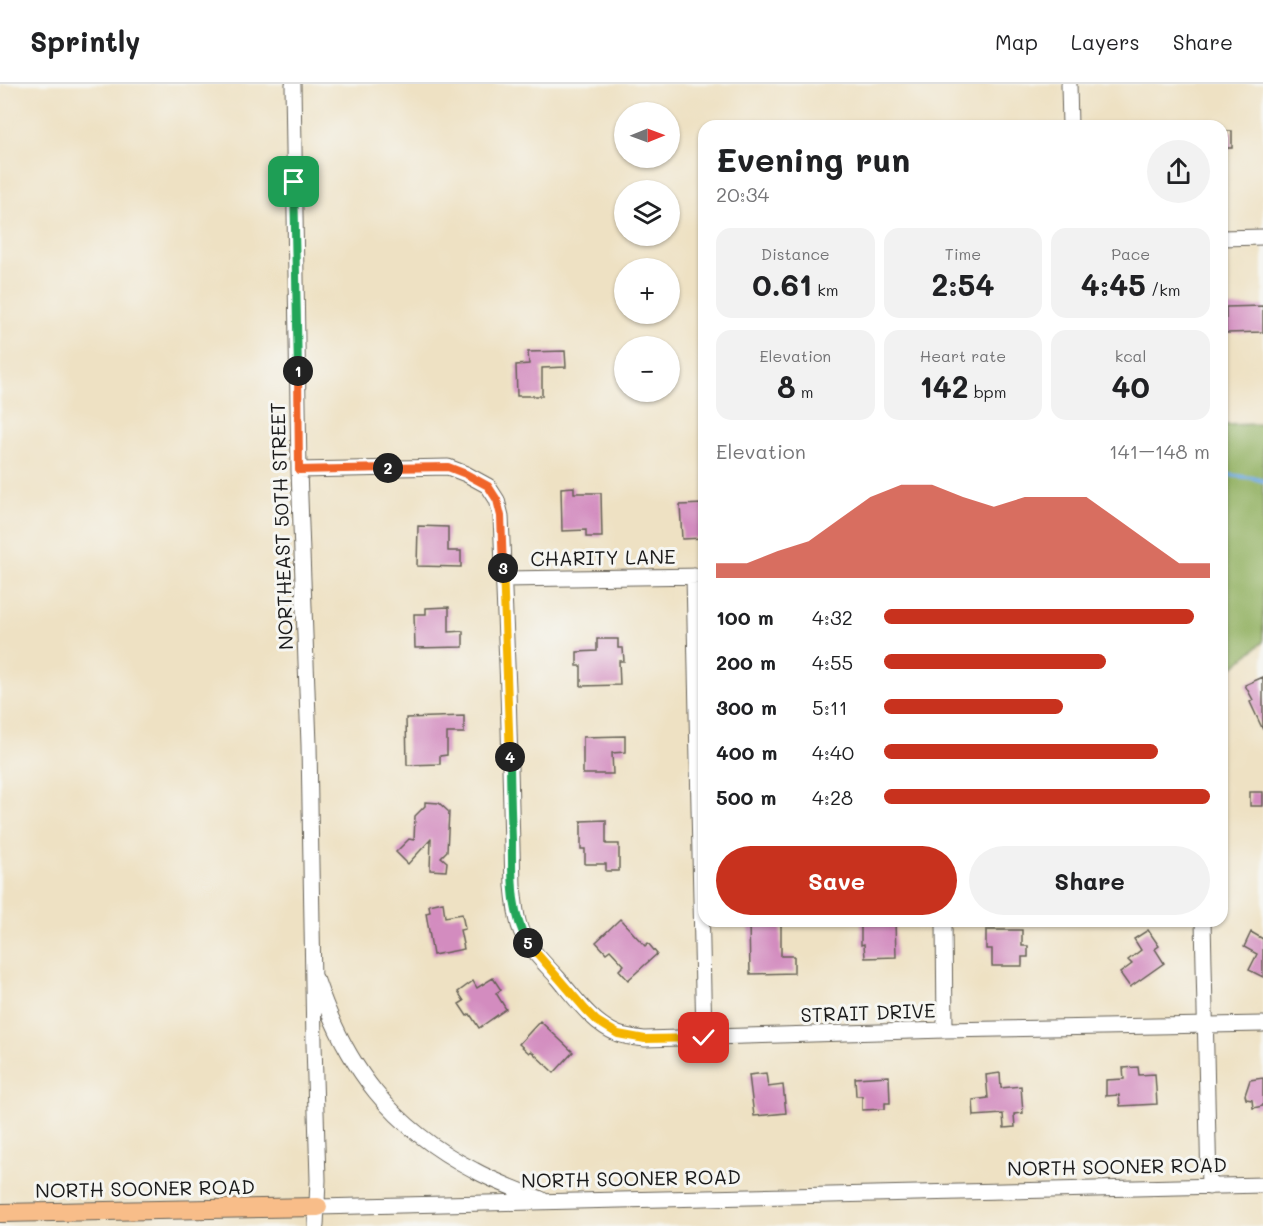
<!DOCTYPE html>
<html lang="en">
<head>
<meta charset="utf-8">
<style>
  :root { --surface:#fff; --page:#f2f2f2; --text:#202124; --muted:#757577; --line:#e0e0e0; --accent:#c8321e }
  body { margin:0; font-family:Mali,sans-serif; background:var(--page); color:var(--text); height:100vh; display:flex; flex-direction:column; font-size:22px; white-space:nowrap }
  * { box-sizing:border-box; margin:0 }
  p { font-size:20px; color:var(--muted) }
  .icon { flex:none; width:33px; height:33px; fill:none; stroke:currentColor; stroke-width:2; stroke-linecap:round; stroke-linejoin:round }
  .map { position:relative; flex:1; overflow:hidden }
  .details { position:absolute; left:698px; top:36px; width:530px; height:807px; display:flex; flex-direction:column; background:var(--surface); border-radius:18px; box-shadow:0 2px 4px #0004 }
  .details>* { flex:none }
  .needle { width:39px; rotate:89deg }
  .tools { position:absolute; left:614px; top:18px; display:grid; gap:12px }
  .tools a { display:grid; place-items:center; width:66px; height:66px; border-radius:50%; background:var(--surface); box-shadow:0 2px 4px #0004; font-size:30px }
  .pin { position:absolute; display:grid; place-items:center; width:51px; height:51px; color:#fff; margin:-26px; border-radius:12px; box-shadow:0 3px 9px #0006 }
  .km { position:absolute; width:30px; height:30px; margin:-15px; border-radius:50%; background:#222; color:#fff; font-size:16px; line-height:30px; text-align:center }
  .round { display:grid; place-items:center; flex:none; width:63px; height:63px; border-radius:32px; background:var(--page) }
  .headline { display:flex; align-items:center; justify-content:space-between; height:102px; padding:0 18px }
  h1 { font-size:33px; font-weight:700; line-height:45px }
  .stats { display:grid; grid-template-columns:repeat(3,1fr); gap:9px; height:102px; padding:6px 18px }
  .stats div { display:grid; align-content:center; border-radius:15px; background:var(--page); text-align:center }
  .stats b { font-size:30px; font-weight:700 }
  .stats small { font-size:16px; font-weight:400 }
  .stats p { font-size:16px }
  .chart { height:168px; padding:12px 18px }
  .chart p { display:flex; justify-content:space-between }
  .chart svg { width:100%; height:108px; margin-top:6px; fill:var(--accent); opacity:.7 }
  .primary-button { display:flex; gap:12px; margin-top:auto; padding:12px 18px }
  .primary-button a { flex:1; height:69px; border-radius:36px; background:var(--accent); color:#fff; font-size:24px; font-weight:700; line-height:69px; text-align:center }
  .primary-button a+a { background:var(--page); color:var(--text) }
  ul { padding:0 18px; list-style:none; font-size:20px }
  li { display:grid; grid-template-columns:96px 72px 1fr; align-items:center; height:45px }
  li i { height:15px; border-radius:8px; background:var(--accent) }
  header { display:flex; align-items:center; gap:36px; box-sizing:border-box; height:84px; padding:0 30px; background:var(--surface); border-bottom:2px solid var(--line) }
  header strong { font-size:28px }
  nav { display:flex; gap:33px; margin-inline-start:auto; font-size:21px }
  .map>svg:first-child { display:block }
  .forest { fill:#96b467; stroke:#596842; stroke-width:1.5 }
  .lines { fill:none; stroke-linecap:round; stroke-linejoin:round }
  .stream { stroke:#77afe6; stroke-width:4 }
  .building { fill:#d38cbf }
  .minor-casing { stroke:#666156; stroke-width:17 }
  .major-casing { stroke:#666156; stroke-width:20 }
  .minor { stroke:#fff; stroke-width:15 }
  .major { stroke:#f8bd89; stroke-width:18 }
  .split-1-casing { stroke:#fff; stroke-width:12 }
  .split-2-casing { stroke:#fff; stroke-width:12 }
  .split-3-casing { stroke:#fff; stroke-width:12 }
  .split-4-casing { stroke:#fff; stroke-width:12 }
  .split-5-casing { stroke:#fff; stroke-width:12 }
  .split-6-casing { stroke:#fff; stroke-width:12 }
  .split-1 { stroke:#22a559; stroke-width:8 }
  .split-2 { stroke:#f0652b; stroke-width:8 }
  .split-3 { stroke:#f0652b; stroke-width:8 }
  .split-4 { stroke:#f5b400; stroke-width:8 }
  .split-5 { stroke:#22a559; stroke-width:8 }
  .split-6 { stroke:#f5b400; stroke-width:8 }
  .labels { text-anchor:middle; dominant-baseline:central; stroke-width:6; stroke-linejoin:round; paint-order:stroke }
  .street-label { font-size:20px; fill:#1c1c1c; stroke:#f6f6f2 }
</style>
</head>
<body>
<header>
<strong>Sprintly</strong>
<nav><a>Map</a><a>Layers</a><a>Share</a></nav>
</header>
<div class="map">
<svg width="1263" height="1142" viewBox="0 0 1263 1142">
  <rect width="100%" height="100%" fill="#f6f6f2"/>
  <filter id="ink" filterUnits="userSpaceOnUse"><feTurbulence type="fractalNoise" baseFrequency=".0167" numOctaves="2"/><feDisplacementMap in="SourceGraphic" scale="12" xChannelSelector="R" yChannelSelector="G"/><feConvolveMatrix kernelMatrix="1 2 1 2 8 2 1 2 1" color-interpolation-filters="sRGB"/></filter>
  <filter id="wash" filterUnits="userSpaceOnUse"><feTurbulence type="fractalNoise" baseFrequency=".008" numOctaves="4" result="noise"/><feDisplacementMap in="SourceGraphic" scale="24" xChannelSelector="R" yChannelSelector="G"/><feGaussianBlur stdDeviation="1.35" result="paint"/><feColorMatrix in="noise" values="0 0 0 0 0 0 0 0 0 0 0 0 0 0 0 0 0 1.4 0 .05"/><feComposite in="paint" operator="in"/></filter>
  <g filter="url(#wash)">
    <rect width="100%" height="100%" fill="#eee1c3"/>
    <path class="forest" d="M1263,340V558L1221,593V341Z"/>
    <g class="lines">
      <path class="stream" d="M1221,390L1253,394L1263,397"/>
    </g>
    <g id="blocks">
      <path class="building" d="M1221,47H1232V64H1221Z
        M1263,222V248L1226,249V223Z
        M565,267L566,283L542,284V312H517L516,281L529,280L528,268Z
        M574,403V409H601L602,453H586V446L562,447L561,404Z
        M704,420V454L682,455L680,421Z
        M418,442L448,443V467H461V483L417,482Z
        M449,523V548L463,547V563L415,564L414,530H426V524Z
        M597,555H618V564H623L624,577H619L620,601L581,602V582H577V568L597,567Z
        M1263,593V646L1250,618L1253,616L1245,601Z
        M464,632V649H447V671L440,672V680L407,681L406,634Z
        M625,652V668L612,669L613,690H583V653Z
        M1250,708H1263V722H1250Z
        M425,718L439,719L449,728L447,767L441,773L447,778L446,787L430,786L431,755L408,780L396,768L409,755L414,756L415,732L425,722Z
        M606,736V760H619V787H606V780H585V765H581V737Z
        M443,818L445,833L462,830L465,845L460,846L464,865L433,871L426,829L430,828L429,821Z
        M620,835L645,862L648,859L657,870L628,896L619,886L624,881L610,866L606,869L596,858Z
        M749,837H781V872H794V889L750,890Z
        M895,837L896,873L865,874L864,860L861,861V838Z
        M986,846H1022V862H1028V873H1022V882H992V865H986Z
        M1148,846L1159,862L1155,865L1164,879L1130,903L1120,889L1132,880L1128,876L1141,866L1134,855Z
        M1251,848L1263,855V893L1249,886L1257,870L1244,863Z
        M493,894L501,906L496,909L506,925L479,944L470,930L467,932L459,920L464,917L458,908L473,897L477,904Z
        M540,937L573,968L554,989L531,967L529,969L519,960Z
        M1138,983L1139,991L1155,990L1157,1020L1120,1022L1119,1011L1106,1012V996L1124,995L1123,984Z
        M766,989L768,1003L783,1001L786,1029L754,1032L749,991Z
        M1000,989L1001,1004L1021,1002L1023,1029L1014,1030L1015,1043L1004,1044L1003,1030L974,1032L973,1016L988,1014L986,991Z
        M889,992L890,1019H885V1025L862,1026V1012H856L855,994Z
        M1263,994V1022L1253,1024L1252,1016L1246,1015L1245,1011L1250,996Z"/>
    </g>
  </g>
  <g filter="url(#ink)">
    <use href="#blocks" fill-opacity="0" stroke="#666156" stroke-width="1.5"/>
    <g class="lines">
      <g class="minor-casing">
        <path id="minor" d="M293,0L299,386L309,661L314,960L318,1096L316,1142
          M1069,0L1070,42
          M1221,154L1263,153
          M299,386L448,383L466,390L488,402L497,416L501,432L508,605L513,802C515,817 515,833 521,847C529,865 545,880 558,894C575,914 593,940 618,950C626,953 636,954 645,955L945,946L1263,940
          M694,492L704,954
          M504,495L704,492
          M944,837L945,946
          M1203,837L1209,1103
          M317,897C346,983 392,1044 474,1086C495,1098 519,1106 541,1115
          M318,1123L1263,1101"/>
      </g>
      <g class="major-casing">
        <path id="major" d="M0,1129L318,1123"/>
      </g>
      <use href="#minor" class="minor"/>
      <use href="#major" class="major"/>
    </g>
  </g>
  <g class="lines" filter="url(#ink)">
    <g class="split-1-casing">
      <path id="split-1" d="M294,98L298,287"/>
    </g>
    <g class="split-2-casing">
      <path id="split-2" d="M298,287L299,386L388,384"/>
    </g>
    <g class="split-3-casing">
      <path id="split-3" d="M388,384L448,383L466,390L488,402L497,416L501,432L503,484"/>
    </g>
    <g class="split-4-casing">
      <path id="split-4" d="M503,484L510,673"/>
    </g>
    <g class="split-5-casing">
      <path id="split-5" d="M510,673C510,700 511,728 512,756C512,791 510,828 528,859"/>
    </g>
    <g class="split-6-casing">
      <path id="split-6" d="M528,859L586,926L597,937L618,950L645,955L704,954"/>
    </g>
    <use href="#split-1" class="split-1"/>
    <use href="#split-2" class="split-2"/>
    <use href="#split-3" class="split-3"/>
    <use href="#split-4" class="split-4"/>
    <use href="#split-5" class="split-5"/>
    <use href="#split-6" class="split-6"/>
  </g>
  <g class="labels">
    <g class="street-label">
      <text transform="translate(281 442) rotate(-92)">NORTHEAST 50TH STREET</text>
      <text transform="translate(603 473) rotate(-1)">CHARITY LANE</text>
      <text transform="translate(868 928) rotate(-2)">STRAIT DRIVE</text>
      <text transform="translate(1117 1082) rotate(-1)">NORTH SOONER ROAD</text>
      <text transform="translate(631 1094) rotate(-1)">NORTH SOONER ROAD</text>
      <text transform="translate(145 1104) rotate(-1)">NORTH SOONER ROAD</text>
    </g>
  </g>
</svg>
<div class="tools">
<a><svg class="needle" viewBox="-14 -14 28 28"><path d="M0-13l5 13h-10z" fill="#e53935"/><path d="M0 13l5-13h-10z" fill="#757577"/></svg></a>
<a><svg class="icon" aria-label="layers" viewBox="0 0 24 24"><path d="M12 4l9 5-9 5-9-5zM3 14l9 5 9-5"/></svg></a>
<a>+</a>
<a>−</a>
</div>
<div class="pin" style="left:294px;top:98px;background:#1e9e55"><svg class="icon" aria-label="arrive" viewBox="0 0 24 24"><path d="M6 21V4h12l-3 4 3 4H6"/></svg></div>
<div class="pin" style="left:704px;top:954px;background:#d93025"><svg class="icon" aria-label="check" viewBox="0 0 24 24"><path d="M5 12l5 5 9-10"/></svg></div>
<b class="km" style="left:298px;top:287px">1</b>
<b class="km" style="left:388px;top:384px">2</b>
<b class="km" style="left:503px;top:484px">3</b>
<b class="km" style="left:510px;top:673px">4</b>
<b class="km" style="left:528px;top:859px">5</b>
<section class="details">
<div class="headline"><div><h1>Evening run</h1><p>20:34</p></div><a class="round"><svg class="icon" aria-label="share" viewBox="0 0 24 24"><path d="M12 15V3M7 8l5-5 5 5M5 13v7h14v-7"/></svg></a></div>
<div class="stats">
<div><p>Distance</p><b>0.61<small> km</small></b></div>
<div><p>Time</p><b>2:54</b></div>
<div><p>Pace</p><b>4:45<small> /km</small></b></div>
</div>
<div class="stats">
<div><p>Elevation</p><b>8<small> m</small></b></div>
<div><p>Heart rate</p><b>142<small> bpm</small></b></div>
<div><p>kcal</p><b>40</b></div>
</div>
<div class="chart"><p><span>Elevation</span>141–148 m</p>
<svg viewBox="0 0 160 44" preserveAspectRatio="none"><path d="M0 44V38L10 38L20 33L30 29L40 20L50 11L60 6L70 6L80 11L90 15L100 11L110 11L120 11L130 20L140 29L150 38L160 38V44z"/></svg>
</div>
<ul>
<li><b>100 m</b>4:32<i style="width:95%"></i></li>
<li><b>200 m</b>4:55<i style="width:68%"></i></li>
<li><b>300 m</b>5:11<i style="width:55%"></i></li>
<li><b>400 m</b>4:40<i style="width:84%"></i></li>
<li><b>500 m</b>4:28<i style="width:100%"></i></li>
</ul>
<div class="primary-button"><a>Save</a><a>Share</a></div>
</section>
</div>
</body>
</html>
